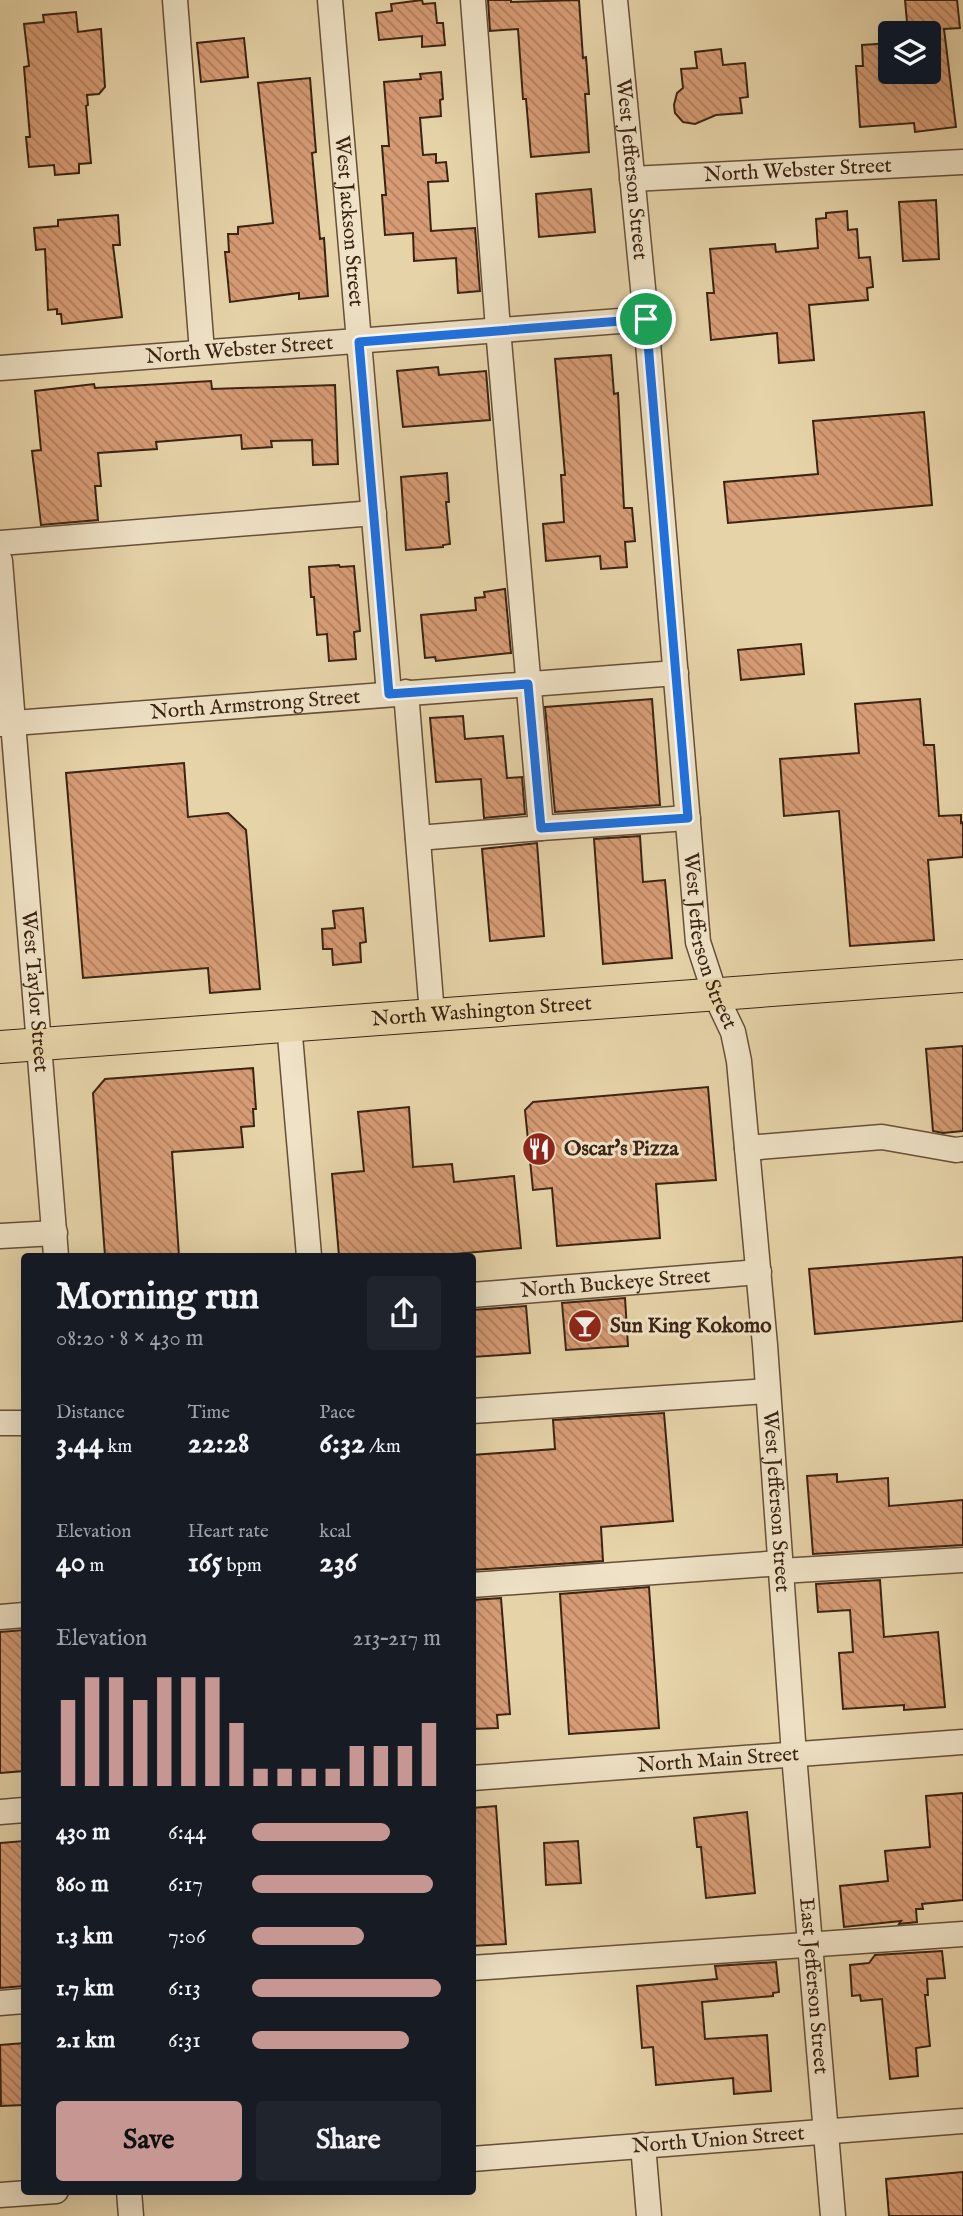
<!DOCTYPE html>
<html lang="en">
<head>
<meta charset="utf-8">
<style>
  :root { --surface:#171b24; --page:#20242c; --text:#f1f3f6; --muted:#9ea1a6; --accent:#c59692 }
  body { margin:0; font-family:"IM FELL English",serif; background:var(--page); color:var(--text); height:100vh; display:flex; flex-direction:column; font-size:26px; white-space:nowrap }
  * { box-sizing:border-box; margin:0 }
  p { font-size:23px; color:var(--muted) }
  .icon { flex:none; width:38px; height:38px; fill:none; stroke:currentColor; stroke-width:2; stroke-linecap:round; stroke-linejoin:round }
  .map { position:relative; flex:1; overflow:hidden }
  .drawer { position:absolute; left:21px; top:1253px; width:455px; height:942px; display:flex; flex-direction:column; background:var(--surface); border-radius:7px; box-shadow:0 7px 28px #0002 }
  .drawer>* { flex:none }
  .buttons { position:absolute; left:878px; top:21px; display:grid; gap:14px }
  .buttons a { display:grid; place-items:center; width:63px; height:63px; border-radius:7px; background:var(--surface); box-shadow:0 7px 28px #0002; font-size:35px }
  .pin { position:absolute; display:grid; place-items:center; width:60px; height:60px; color:#fff; margin:-30px; border:4px solid #fff; border-radius:50%; box-shadow:0 2px 7px #0007 }
  .round { display:grid; place-items:center; flex:none; width:74px; height:74px; border-radius:7px; background:var(--page) }
  .headline { display:flex; align-items:center; justify-content:space-between; height:119px; padding:0 35px }
  h1 { font-size:38px; font-weight:700; line-height:52px }
  .figures { display:grid; grid-template-columns:repeat(3,1fr); gap:10px; height:119px; padding:7px 35px }
  .figures div { display:grid; align-content:center }
  .figures b { font-size:30px; font-weight:700 }
  .figures small { font-size:19px; font-weight:400 }
  .figures p { font-size:19px }
  .chart { height:196px; padding:14px 35px }
  .chart p { display:flex; justify-content:space-between }
  .chart svg { width:100%; height:126px; margin-top:7px; stroke:var(--accent); stroke-width:6 }
  .cta { display:flex; gap:14px; margin-top:auto; padding:14px 35px }
  .cta a { flex:1; height:80px; border-radius:7px; background:var(--accent); color:#111; font-size:28px; font-weight:700; line-height:80px; text-align:center }
  .cta a+a { background:var(--page); color:var(--text) }
  ul { padding:0 35px; list-style:none; font-size:23px }
  li { display:grid; grid-template-columns:112px 84px 1fr; align-items:center; height:52px }
  li i { height:18px; border-radius:9px; background:var(--accent) }
  .map>svg:first-child { display:block }
  .building { fill:url(#building-back-hatch); stroke:#3b2314; stroke-width:2 }
  .lines { fill:none; stroke-linecap:round; stroke-linejoin:round }
  .minor-casing { stroke:#664f39; stroke-width:27 }
  .major-casing { stroke:#3b2314; stroke-width:34 }
  .minor { stroke:#efe2c6; stroke-width:24 }
  .major { stroke:#e6d3a8; stroke-width:32 }
  .route-casing { stroke:#fff; stroke-width:14 }
  .route { stroke:#1a73e8; stroke-width:9 }
  .labels { text-anchor:middle; dominant-baseline:central; stroke-width:6; stroke-linejoin:round; paint-order:stroke }
  .street-label { font-size:21px; fill:#3b2314; stroke:#efe2c6 }
  .poi-label { font-size:21px; font-weight:bold; fill:#3b2314; stroke:#efe2c6; text-anchor:start }
</style>
</head>
<body>
<div class="map">
<svg width="963" height="2216" viewBox="0 0 963 2216">
  <defs>
    <pattern id="building-back-hatch" width="6" height="6" patternUnits="userSpaceOnUse" patternTransform="scale(1.75)"><rect width="6" height="6" fill="#d79c75"/><path d="M-1 5l2 2M0 0l6 6M5-1l2 2" fill="none" stroke="#b07f5f"/></pattern>
  </defs>
  <rect width="100%" height="100%" fill="#e6d3a8"/>
  <filter id="stains"><feTurbulence type="fractalNoise" baseFrequency=".00286" numOctaves="4"/><feColorMatrix values="0 0 0 0 .2 0 0 0 0 .09 0 0 0 0 .02 0 0 0 .5 -.17"/></filter>
  <radialGradient id="worn" r=".72"><stop offset=".6" stop-color="#630" stop-opacity="0"/><stop offset="1" stop-color="#630" stop-opacity=".3"/></radialGradient>
  <path class="building" d="M422,0L423,4L435,3L437,23H443L445,45L422,47V36L379,40L376,13L392,11L391,4Z
    M488,0H511V2L579,0L583,58L586,57L589,94H585L589,152L531,157L526,99H523L518,29L490,31Z
    M905,0H957L960,28L944,29L956,127L915,132L914,123L860,127L856,66H863L862,45L891,43V72H929V31L908,33Z
    M76,12L78,32L101,29L105,87L99,94L87,95L88,105L86,106L91,163L79,164V173L55,175L54,165L29,167L26,137H30L24,67L29,66L24,24L44,22L43,15Z
    M244,38L248,77L201,82L197,43Z
    M721,49L723,65L745,63L748,97L740,98L742,113L716,115L695,124L683,122L675,113L674,105L677,93L683,88L681,69L697,68L695,52Z
    M441,72L443,99L440,100L441,116L420,118L423,155L436,154V163L446,162L448,181L428,182L431,231L475,228L480,291L458,293L456,258L414,261L413,233L385,235L382,195H386L382,146H389L384,82L421,79L420,74Z
    M310,78L316,152L312,153L320,239L324,238L328,296L299,299V293L230,302L225,252H229L228,234H238V227L273,223L258,83Z
    M591,189L595,232L539,237L536,194Z
    M936,200L939,259L903,261L899,202Z
    M847,211L848,230L857,229L859,258L870,257L873,287L867,288L868,300L809,305L814,360L779,363L777,333L711,340L707,293H714L710,249L775,244L776,252L818,248L816,219L826,218V213Z
    M118,215L120,245H113L122,317L62,324L61,314H57V309L48,310L45,249L36,250L34,228L58,226V220Z
    M611,355L614,394L618,393L624,508H632L635,541L625,542L627,567L601,569L600,556L546,561L543,524L564,522L561,475H565L555,359Z
    M438,367L439,375L486,371L490,420L403,427L397,371Z
    M211,381L212,389L335,385L338,464L313,465L312,440L271,441L272,447L242,449L241,435L156,442L157,449L98,453L101,486H95L98,520L41,525L32,451L41,450L35,391L94,384L95,388Z
    M924,412L932,505L728,523L724,482L818,474L813,421Z
    M447,473L449,502H446L450,544L443,545V547L406,550L401,477Z
    M339,565L340,567L354,566L360,631L354,632L356,659L329,661L327,634L317,635L314,597H311L309,567Z
    M505,589L511,653L436,661L435,657L425,658L421,615L476,610L475,598L485,597L484,592Z
    M801,644L804,674L741,680L738,650Z
    M652,699L660,805L555,812L545,707Z
    M920,699L924,745H934L939,816L961,815V823L963,822V857L928,860L934,940L850,946L839,811L784,816L780,759L859,753L855,704Z
    M463,716L465,739L503,736L507,778L522,777L525,814L484,818L481,779L436,782L430,718Z
    M184,763L188,817L228,813L246,830L260,989L210,993L208,968L83,978L66,773Z
    M640,836L643,882L665,880L672,958L603,964L594,839Z
    M537,843L544,936L490,941L482,849Z
    M363,908L366,942L360,943L361,962L333,965L332,949H323L322,929L335,928L333,911Z
    M963,1046V1131L943,1133L933,1131L926,1049Z
    M253,1068L256,1109H253L254,1126L241,1127L243,1147L172,1152L179,1256H105L93,1093L105,1079Z
    M708,1087L716,1180L656,1184L660,1238L557,1246L552,1188L533,1190L525,1110L533,1102Z
    M409,1107L413,1167L452,1164L454,1182L514,1176L521,1248L432,1256H339L332,1174L364,1171L358,1112Z
    M963,1257V1321L815,1334L809,1269Z
    M625,1298L628,1346L566,1350L562,1303Z
    M526,1306L530,1353L472,1357V1310Z
    M664,1413L673,1521L601,1527L603,1561L472,1570V1455L555,1449L553,1420Z
    M837,1474V1482L888,1478L889,1506L963,1500V1545L813,1554L807,1476Z
    M880,1580L884,1637L938,1632L945,1707L904,1710V1705L843,1709L839,1653L853,1652L850,1610L818,1612L816,1584Z
    M649,1587L659,1728L569,1734L560,1594Z
    M501,1598L510,1714L497,1715L498,1728L472,1729V1600Z
    M24,1630V1771L0,1773V1632Z
    M963,1793V1900L922,1904L923,1909H916L917,1922L899,1924L901,1921L844,1927L840,1886L888,1881L885,1851L930,1847L926,1796Z
    M496,1806L506,1944L472,1946V1808Z
    M747,1812L755,1893L706,1898L701,1847H697L694,1818Z
    M24,1841V1986L0,1988V1843Z
    M578,1841L581,1883L546,1885L544,1843Z
    M942,1951L945,1978L927,1979L928,1995H925L930,2046L916,2048L918,2076L890,2079L882,1999L861,2001L860,1995L852,1996L850,1965L869,1963L875,1955Z
    M776,1962L779,1992L773,1993V1996L702,2002L705,2039L767,2035L771,2091L734,2094L733,2078L656,2085L653,2047L642,2048L637,1986L717,1979L715,1966Z
    M24,2043V2105L1,2106L0,2045Z
    M963,2172V2216H889L886,2179Z"/>
  <g class="lines">
    <g class="minor-casing">
      <g id="minor">
        <path d="M175,0L202,352"/>
        <path id="s1" d="M330,0L389,694"/>
        <path id="s2" d="M615,0L646,319L698,942L715,994L733,1032L739,1061L765,1345L794,1755L833,2216"/>
        <path id="s3" d="M632,179L963,162"/>
        <path id="s4" d="M0,368L646,319"/>
        <path d="M0,543L374,513"/>
        <path id="s5" d="M0,561L56,1256"/>
        <path d="M406,692L432,1014"/>
        <path id="s6" d="M0,724L676,673"/>
        <path d="M541,828L688,818"/>
        <path d="M418,838L541,828L498,329L473,0"/>
        <path d="M289,1024L309,1256"/>
        <path d="M747,1148L882,1137L956,1150L963,1149"/>
        <path d="M0,1236L55,1233"/>
        <path id="s7" d="M472,1295L759,1272"/>
        <path d="M472,1411L768,1391"/>
        <path d="M0,1423H24"/>
        <path d="M781,1571L963,1560"/>
        <path d="M472,1585L781,1563"/>
        <path d="M0,1617L24,1615"/>
        <path id="s8" d="M472,1778L963,1742"/>
        <path d="M0,1812L24,1810"/>
        <path d="M472,1968L963,1934"/>
        <path d="M0,2003L24,2001"/>
        <path d="M643,2145L649,2216"/>
        <path id="s9" d="M472,2159L963,2121"/>
        <path d="M129,2191L131,2216"/>
        <path d="M0,2195L56,2191"/>
      </g>
    </g>
    <g class="major-casing">
      <g id="major">
        <path id="s10" d="M0,1047L963,976"/>
      </g>
    </g>
    <use href="#minor" class="minor"/>
    <use href="#major" class="major"/>
  </g>
  <g class="lines">
    <g class="route-casing">
      <path id="route" d="M646,319L688,818L541,828L528,684L389,694L359,342Z"/>
    </g>
    <use href="#route" class="route"/>
  </g>
  <defs>
    <g id="restaurant-disc" transform="scale(1.75)"><circle r="9.5" fill="#8f2418" stroke="#efe2c6"/><path d="M-5-6h1v4h1v-4h1v4h1v-4h1v5L-1.5 .5V6h-2V.5L-5-1ZM5-6V6H3V1.5H1.5Q1.5-4 5-6Z" fill="#fff"/></g>
    <g id="bar-disc" transform="scale(1.75)"><circle r="9.5" fill="#8f2418" stroke="#efe2c6"/><path d="M-6-5H6L.8 .8V4.5H3.5V6h-7V4.5H-.8V.8Z" fill="#fff"/></g>
  </defs>
  <g fill-rule="evenodd">
    <use href="#restaurant-disc" x="539" y="1149"/>
    <use href="#bar-disc" x="585" y="1326"/>
  </g>
  <g class="labels">
    <g class="street-label">
      <text stroke="none"><textPath href="#s2" startOffset="170">West Jefferson Street</textPath></text>
      <text stroke="none"><textPath href="#s3" startOffset="166">North Webster Street</textPath></text>
      <text stroke="none"><textPath href="#s1" startOffset="222">West Jackson Street</textPath></text>
      <text stroke="none"><textPath href="#s4" startOffset="240">North Webster Street</textPath></text>
      <text stroke="none"><textPath href="#s6" startOffset="256">North Armstrong Street</textPath></text>
      <text stroke="none"><textPath href="#s2" startOffset="947">West Jefferson Street</textPath></text>
      <text stroke="none"><textPath href="#s5" startOffset="432">West Taylor Street</textPath></text>
      <text stroke="none"><textPath href="#s10" startOffset="483">North Washington Street</textPath></text>
      <text stroke="none"><textPath href="#s7" startOffset="144">North Buckeye Street</textPath></text>
      <text stroke="none"><textPath href="#s2" startOffset="1514">West Jefferson Street</textPath></text>
      <text stroke="none"><textPath href="#s8" startOffset="247">North Main Street</textPath></text>
      <text stroke="none"><textPath href="#s2" startOffset="2000">East Jefferson Street</textPath></text>
      <text stroke="none"><textPath href="#s9" startOffset="247">North Union Street</textPath></text>
    </g>
    <g class="poi-label">
      <text x="564" y="1149">Oscar's Pizza</text>
      <text x="610" y="1326">Sun King Kokomo</text>
    </g>
  </g>
  <rect width="100%" height="100%" filter="url(#stains)"/>
  <rect width="100%" height="100%" fill="url(#worn)"/>
</svg>
<div class="buttons">
<a><svg class="icon" aria-label="layers" viewBox="0 0 24 24"><path d="M12 4l9 5-9 5-9-5zM3 14l9 5 9-5"/></svg></a>
</div>
<div class="pin" style="left:646px;top:319px;background:#1e9e55"><svg class="icon" aria-label="arrive" viewBox="0 0 24 24"><path d="M6 21V4h12l-3 4 3 4H6"/></svg></div>
<section class="drawer">
<div class="headline"><div><h1>Morning run</h1><p>08:20 · 8 × 430 m</p></div><a class="round"><svg class="icon" aria-label="share" viewBox="0 0 24 24"><path d="M12 15V3M7 8l5-5 5 5M5 13v7h14v-7"/></svg></a></div>
<div class="figures">
<div><p>Distance</p><b>3.44<small> km</small></b></div>
<div><p>Time</p><b>22:28</b></div>
<div><p>Pace</p><b>6:32<small> /km</small></b></div>
</div>
<div class="figures">
<div><p>Elevation</p><b>40<small> m</small></b></div>
<div><p>Heart rate</p><b>165<small> bpm</small></b></div>
<div><p>kcal</p><b>236</b></div>
</div>
<div class="chart"><p><span>Elevation</span>213–217 m</p>
<svg viewBox="0 0 160 44" preserveAspectRatio="none"><path d="M5 44V14M15 44V6M25 44V6M35 44V14M45 44V6M55 44V6M65 44V6M75 44V22M85 44V38M95 44V38M105 44V38M115 44V38M125 44V30M135 44V30M145 44V30M155 44V22"/></svg>
</div>
<ul>
<li><b>430 m</b>6:44<i style="width:73%"></i></li>
<li><b>860 m</b>6:17<i style="width:96%"></i></li>
<li><b>1.3 km</b>7:06<i style="width:59%"></i></li>
<li><b>1.7 km</b>6:13<i style="width:100%"></i></li>
<li><b>2.1 km</b>6:31<i style="width:83%"></i></li>
</ul>
<div class="cta"><a>Save</a><a>Share</a></div>
</section>
</div>
</body>
</html>
